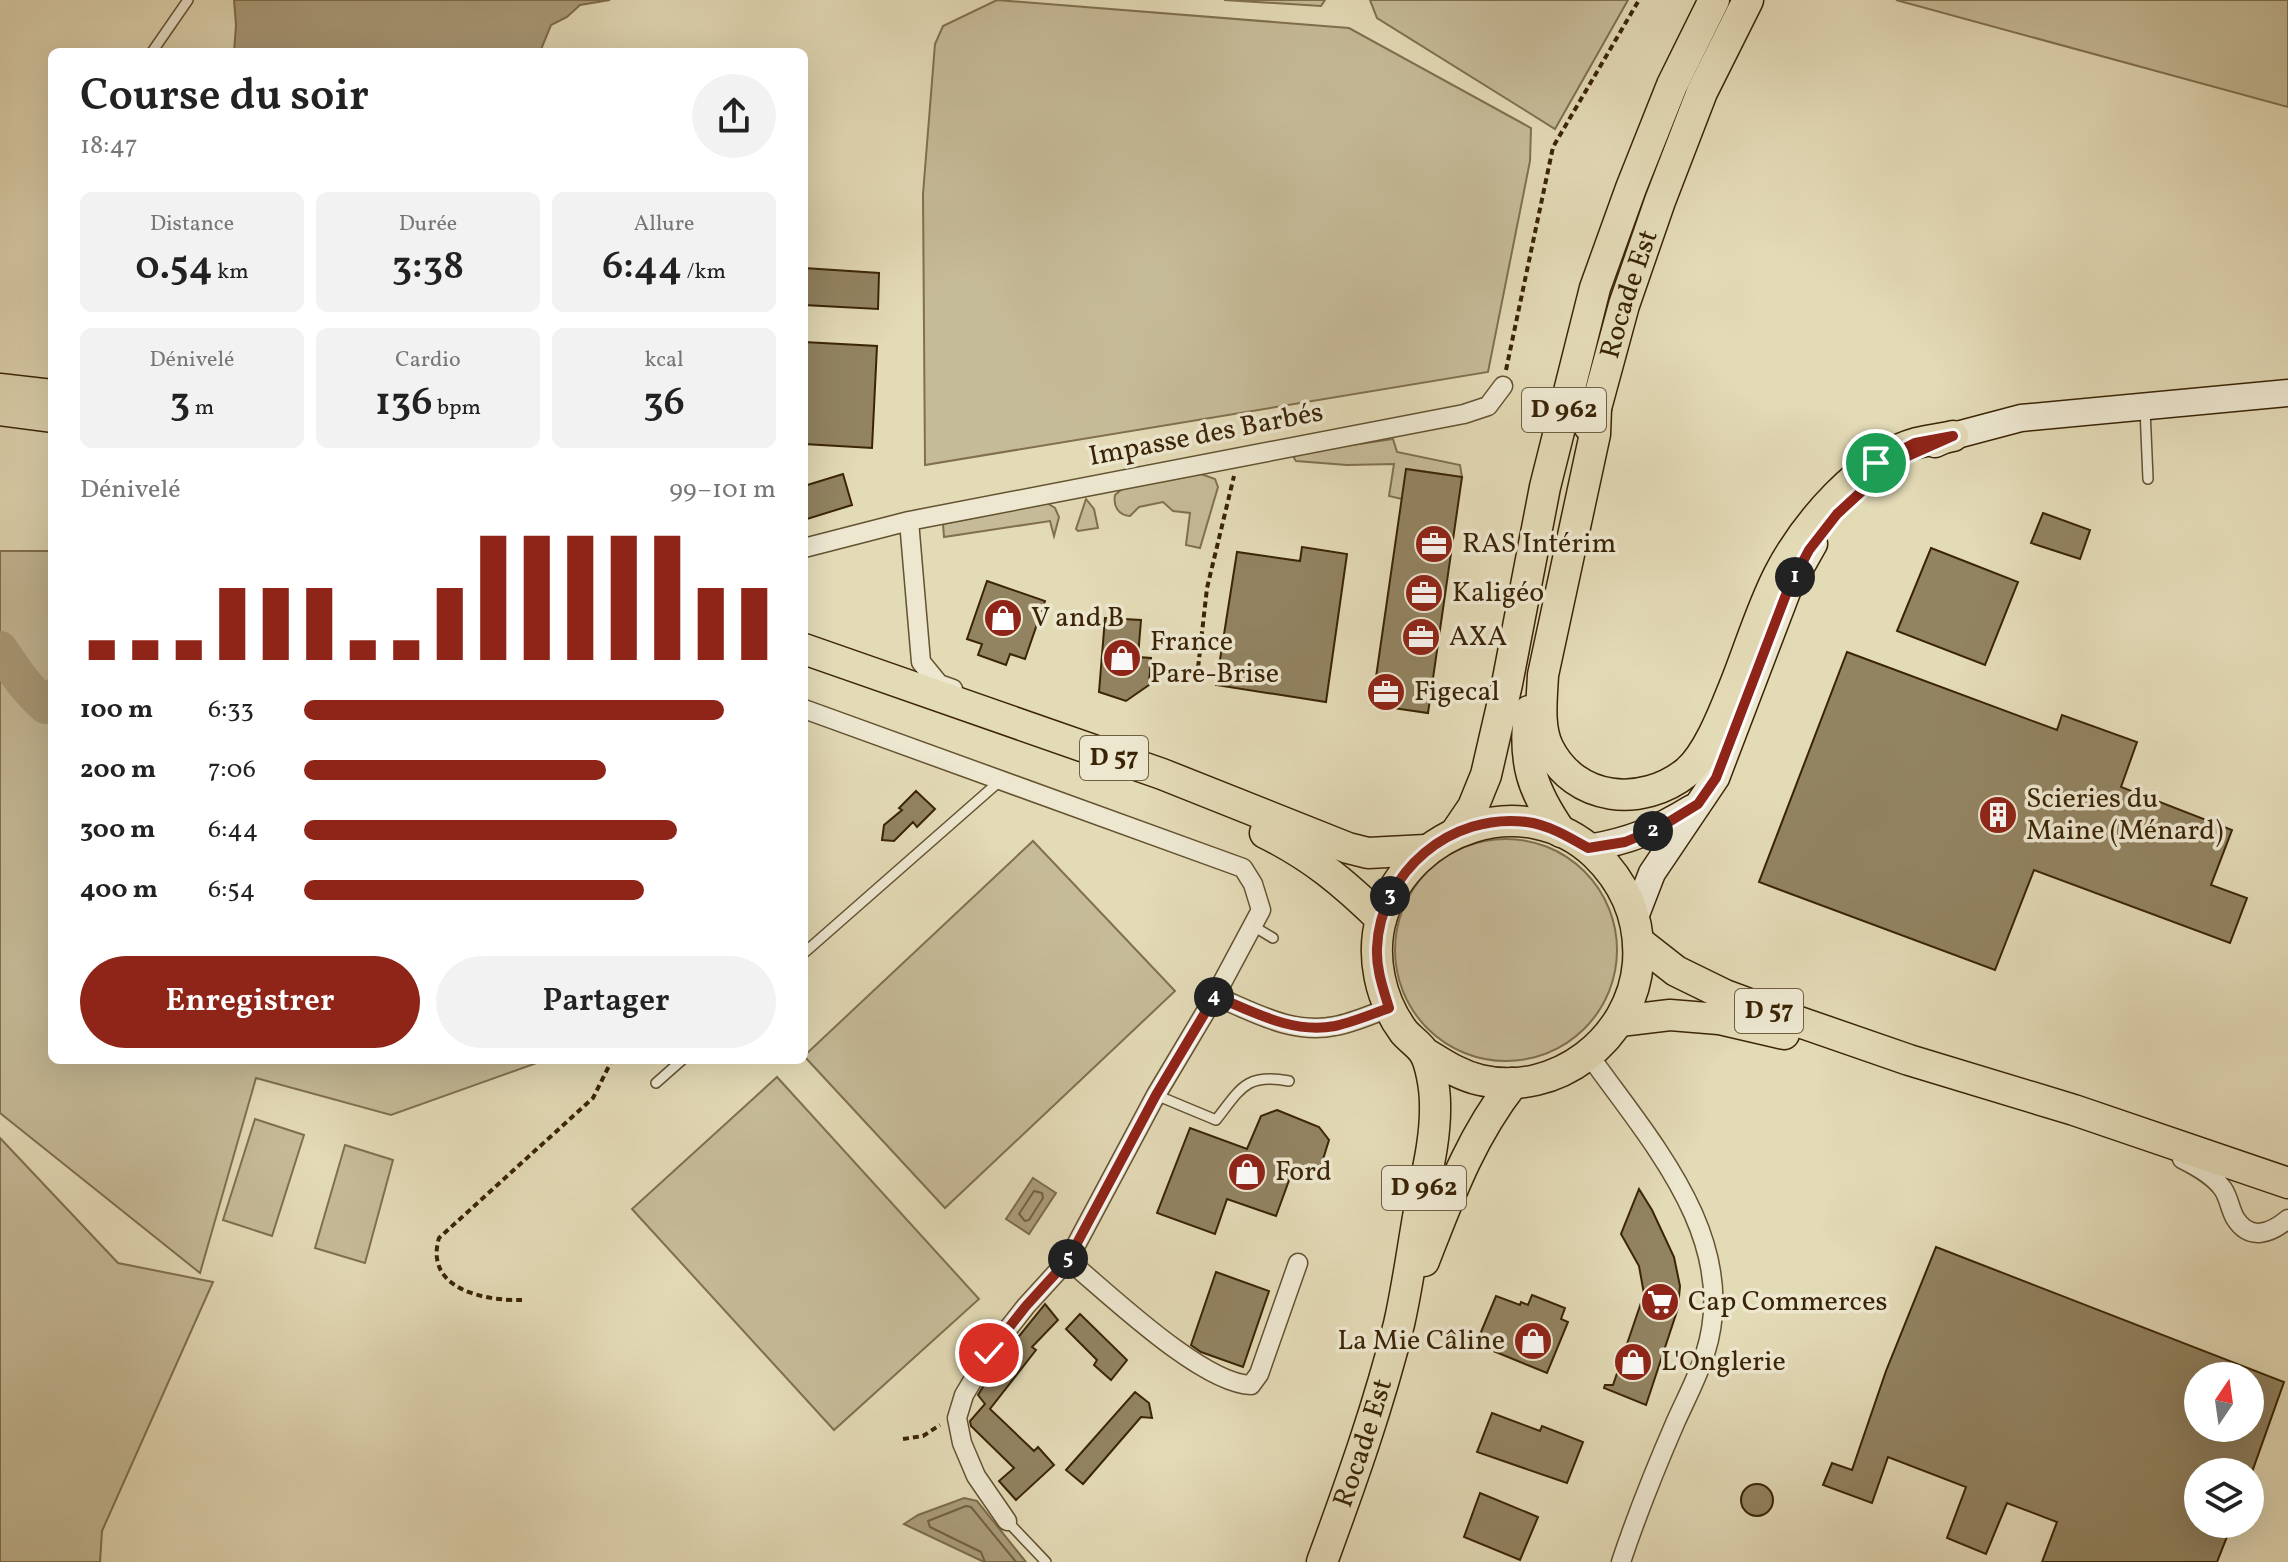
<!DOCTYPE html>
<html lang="fr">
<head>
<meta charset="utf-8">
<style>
  :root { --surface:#fff; --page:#f2f2f2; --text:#222; --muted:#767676; --accent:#8f2418 }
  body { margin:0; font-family:Vollkorn,serif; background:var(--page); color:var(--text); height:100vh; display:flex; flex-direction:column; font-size:30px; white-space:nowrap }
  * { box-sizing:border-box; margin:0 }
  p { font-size:26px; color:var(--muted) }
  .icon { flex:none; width:44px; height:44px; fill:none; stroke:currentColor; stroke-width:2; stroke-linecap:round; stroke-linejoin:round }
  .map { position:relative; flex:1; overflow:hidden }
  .sheet { position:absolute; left:48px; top:48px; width:760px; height:1016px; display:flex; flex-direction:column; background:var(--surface); border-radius:12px; box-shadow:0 8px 32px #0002 }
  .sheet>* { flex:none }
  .needle { width:52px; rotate:13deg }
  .buttons { position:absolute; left:2184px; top:1362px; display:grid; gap:16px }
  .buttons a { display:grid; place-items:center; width:80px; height:80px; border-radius:50%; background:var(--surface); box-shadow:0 8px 32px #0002; font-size:40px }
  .pin { position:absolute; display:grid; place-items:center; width:68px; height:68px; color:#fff; margin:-34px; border:4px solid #fff; border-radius:50%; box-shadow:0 2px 8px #0007 }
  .km { position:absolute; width:40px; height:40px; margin:-20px; border-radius:50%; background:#222; color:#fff; font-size:22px; line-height:40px; text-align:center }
  .round { display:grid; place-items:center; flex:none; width:84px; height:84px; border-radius:42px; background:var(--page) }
  .headline { display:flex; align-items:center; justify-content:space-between; height:136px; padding:0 32px }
  h1 { font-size:44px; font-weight:600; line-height:60px }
  .stats { display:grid; grid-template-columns:repeat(3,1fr); gap:12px; height:136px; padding:8px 32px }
  .stats div { display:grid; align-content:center; border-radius:12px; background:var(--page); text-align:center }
  .stats b { font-size:40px; font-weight:600 }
  .stats small { font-size:22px; font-weight:400 }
  .stats p { font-size:22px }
  .chart { height:224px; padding:16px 32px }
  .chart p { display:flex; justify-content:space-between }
  .chart svg { width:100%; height:144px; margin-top:8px; stroke:var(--accent); stroke-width:6 }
  .primary-button { display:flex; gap:16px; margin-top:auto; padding:16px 32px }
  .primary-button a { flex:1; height:92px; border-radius:48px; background:var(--accent); color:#fff; font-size:32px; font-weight:600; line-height:92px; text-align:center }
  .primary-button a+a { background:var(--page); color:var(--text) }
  ul { padding:0 32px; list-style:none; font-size:26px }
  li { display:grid; grid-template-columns:128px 96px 1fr; align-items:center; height:60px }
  li i { height:20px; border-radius:10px; background:var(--accent) }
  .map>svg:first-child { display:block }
  .green { fill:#c6bb98; stroke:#80704e; stroke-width:2 }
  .water { fill:#aa9c7a; stroke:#7d6c4b; stroke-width:2 }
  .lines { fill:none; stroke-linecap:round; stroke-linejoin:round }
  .shore { stroke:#726040; stroke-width:2 }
  .stream { stroke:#7d6c4b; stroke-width:6 }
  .river { stroke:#aa9c7a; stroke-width:36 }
  .building { fill:#928361; stroke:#3a2405; stroke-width:2; fill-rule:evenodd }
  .lane-casing { stroke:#645231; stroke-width:12 }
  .street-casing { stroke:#645231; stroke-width:21 }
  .secondary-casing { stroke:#3a2405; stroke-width:29 }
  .primary-casing { stroke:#3a2405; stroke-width:33 }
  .path { stroke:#3a2405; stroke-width:4; stroke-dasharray:6 4; stroke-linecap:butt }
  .lane { stroke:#ede7d0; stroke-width:9 }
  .street { stroke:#ede7d0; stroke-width:18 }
  .secondary { stroke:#ede7d0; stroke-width:26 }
  .primary { stroke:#e3dab6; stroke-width:30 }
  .route-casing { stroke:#fff; stroke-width:16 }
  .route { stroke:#8f2418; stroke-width:10 }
  .labels { text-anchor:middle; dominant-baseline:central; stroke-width:7; stroke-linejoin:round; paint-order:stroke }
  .shield { fill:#ede7d0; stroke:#705e42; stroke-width:2 }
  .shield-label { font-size:26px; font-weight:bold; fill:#3a2405 }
  .street-label { font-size:28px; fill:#3a2405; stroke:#ede7d0 }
  .poi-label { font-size:28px; fill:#3a2405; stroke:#ede7d0; text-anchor:start }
</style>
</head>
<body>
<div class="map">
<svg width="2288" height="1562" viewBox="0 0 2288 1562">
  <rect width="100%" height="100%" fill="#e3dab6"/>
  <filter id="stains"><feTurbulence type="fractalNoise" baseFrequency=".0025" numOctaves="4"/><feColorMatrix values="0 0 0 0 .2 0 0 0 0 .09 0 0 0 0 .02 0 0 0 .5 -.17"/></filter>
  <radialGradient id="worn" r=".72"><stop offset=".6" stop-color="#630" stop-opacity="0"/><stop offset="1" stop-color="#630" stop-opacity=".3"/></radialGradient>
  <path class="green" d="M997,0L1349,28L1531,128L1530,161L1488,372L925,465L923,194L935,44L943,26Z
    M1224,0H1325L1321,6Z
    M1370,0H1628L1555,129L1377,18Z
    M1896,0H2288V107Z
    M1393,439L1397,452L1460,465L1462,477L1407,469L1402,499L1389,496L1394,464L1347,465L1296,461L1294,458L1298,453Z
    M1201,474L1215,479L1218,487L1200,548L1186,545L1190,513L1173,511L1163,502L1139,507L1130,516C1118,515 1113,506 1115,495L1122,489Z
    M1086,499L1094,509L1098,528L1078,531L1076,529Z
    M1047,503L1055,508L1059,517L1054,536L1050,521L944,537L943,524Z
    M0,551H52V1060H545L391,1115L256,1078L200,1273L0,1113Z
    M1395 950a111 111 0 1 1 222 0a111 111 0 1 1-222 0Z
    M1033,841L1175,991L945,1208L804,1056Z
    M777,1077L979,1299L834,1430L632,1209Z
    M255,1119L304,1135L272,1236L223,1220Z
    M0,1138L118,1263L213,1282L102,1531L100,1562H0Z
    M345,1145L393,1160L365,1263L315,1248Z"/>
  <path class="water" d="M234,0H610L580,5L567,17L551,25L540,52H234L236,25Z
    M1033,1178L1056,1193L1029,1234L1006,1219Z
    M964,1498L977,1501L1026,1562H984L904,1524L918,1515Z"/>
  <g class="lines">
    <path class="shore" d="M1034,1191L1042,1193L1043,1198L1029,1220L1025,1221L1019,1214Z
      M985,1562L981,1552L930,1527L928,1521L966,1506L971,1507L1016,1562"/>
    <path class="stream" d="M46,706L52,707"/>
    <path class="river" d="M0,649C14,670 26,689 46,706L52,697"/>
  </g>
  <path class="building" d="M804,268L879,273L878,309L804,305Z
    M804,342L877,346L872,448L804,444Z
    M1406,469L1462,477L1428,713L1372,705Z
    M843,474L852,505L804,520V486Z
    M2043,513L2090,530L2080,559L2031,543Z
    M1302,547L1347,554L1326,702L1216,685L1237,552L1300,561Z
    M1931,548L2018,582L1985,665L1897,631Z
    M987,581L1045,601L1025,659L1010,654L1006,665L978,655L982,644L967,639Z
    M1105,618L1141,620L1138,657L1151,658L1149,685L1126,701L1099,692Z
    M1847,652L2057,730L2062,715L2137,742L2121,787L2232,830L2211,885L2247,898L2230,943L2034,870L1995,970L1759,882Z
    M916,791L935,809L917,827L913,822L894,841L882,840L884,825L902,810L899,808Z
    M1277,1110L1319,1127L1329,1140L1320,1169L1302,1179L1291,1175L1276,1216L1227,1199L1215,1234L1157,1213L1190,1128L1247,1149L1261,1116Z
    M1639,1189L1652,1210L1674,1257L1680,1286L1678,1308L1646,1405L1604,1388L1605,1385H1613L1644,1294L1639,1266L1621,1234Z
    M1936,1247L2284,1382L2252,1472H2198V1524H2232L2217,1562H2042L2057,1522L2007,1503L1986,1554L1947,1538L1966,1487L1888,1457L1872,1503L1823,1485L1832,1463L1852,1470L1886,1371ZM2198,1376H2250V1428H2198Z
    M1216,1272L1269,1291L1243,1367L1201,1352L1191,1345Z
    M1532,1295L1565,1308L1561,1319L1568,1322L1547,1373L1476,1344L1496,1296L1520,1305L1521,1302L1528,1305Z
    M1045,1304L1058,1320L1032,1347L1036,1350L990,1409L1034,1451L1038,1447L1054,1465L1016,1500L999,1481L1014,1468L971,1426L970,1421L985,1404L978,1395L998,1362Z
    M1080,1314L1127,1360L1111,1380L1094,1365L1097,1360L1066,1329Z
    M1135,1392L1149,1403L1152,1418L1141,1417L1083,1484L1066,1470Z
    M1492,1413L1540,1431L1542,1426L1583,1442L1567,1483L1477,1452Z
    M1741 1500a16 16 0 1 1 32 0a16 16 0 1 1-32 0Z
    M1480,1493L1538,1517L1520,1560L1464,1537Z"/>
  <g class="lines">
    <g class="lane-casing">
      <path id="lane" d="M152,52L188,0
        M2145,409L2148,479
        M1253,926L1273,938
        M804,953L1001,780
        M656,1083L682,1060
        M1156,1095L1216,1120C1241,1088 1246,1073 1289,1081
        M1007,1521L1046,1562"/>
    </g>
    <g class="street-casing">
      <path id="street" d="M909,521L921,662L939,684L953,689
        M804,548L909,521L1464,414L1488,406L1503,386
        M804,709L1243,868L1253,884L1261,910L1215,996L1156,1095L1068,1260L1026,1306L989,1353L964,1395L957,1418L962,1443L976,1476L1007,1521
        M1215,996C1254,1012 1292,1035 1335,1026C1353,1023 1372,1014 1389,1008
        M1589,1055C1650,1141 1742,1240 1705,1354C1698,1376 1686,1399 1676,1421C1656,1467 1637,1514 1621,1562
        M2182,1159C2196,1166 2213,1175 2223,1189C2229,1198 2230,1209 2235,1218C2250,1242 2271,1233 2288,1219
        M1068,1260C1108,1293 1202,1384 1251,1385L1259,1374L1298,1263"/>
    </g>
    <g class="secondary-casing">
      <path id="secondary" d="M1935,444L1953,436L2021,418L2288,393
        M1588,848C1630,841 1656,830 1692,808
        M1635,917L1652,873L1716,778L1787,592L1814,544"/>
    </g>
    <g class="primary-casing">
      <g id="primary">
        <path d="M0,389L52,395"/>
        <path d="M1596,408L1595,434L1543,675C1542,698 1538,726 1548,747C1575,802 1642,808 1687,772C1708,754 1724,712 1734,687C1749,650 1761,609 1779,574C1805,524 1861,458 1917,443C1929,440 1941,439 1953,436"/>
        <path d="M0,410L52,417"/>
        <path id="s1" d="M1589,426L1596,408L1624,305L1660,201L1702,92L1748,0"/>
        <path d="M804,649L1162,774L1348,848L1368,853L1426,850"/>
        <path d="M1529,711C1523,763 1532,790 1561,832"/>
        <path d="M1456,832L1473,807L1486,775L1507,684L1545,487L1595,288L1631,188L1672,85L1714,0"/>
        <path d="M1265,833C1312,856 1344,883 1381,919"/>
        <path d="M1639,942L1676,971L1725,995L1779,1015L1909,1060L2074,1110L2288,1183"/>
        <path d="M1620,1021L1670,1015L1719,1019L1784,1034"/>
        <path d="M1424,1261C1449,1197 1470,1138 1513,1083"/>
        <path id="s2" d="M1322,1562C1351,1483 1379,1405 1399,1324C1407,1289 1412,1252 1418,1217C1425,1180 1436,1142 1435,1104C1435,1090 1431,1062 1423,1051C1418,1044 1410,1039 1404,1032C1380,1000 1370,955 1382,916C1409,828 1525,788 1595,854C1626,884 1641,920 1638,963C1632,1039 1556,1098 1480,1080C1459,1075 1443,1064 1425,1053"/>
      </g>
    </g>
    <path class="path" d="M1506,370L1553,147L1639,0
      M1197,677L1207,588L1234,476
      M522,1300C484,1301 424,1289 439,1238L593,1098L612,1060
      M903,1439L923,1436L940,1425"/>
    <use href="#lane" class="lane"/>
    <use href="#street" class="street"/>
    <use href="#secondary" class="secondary"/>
    <use href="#primary" class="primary"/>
  </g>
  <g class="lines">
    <g class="route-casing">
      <path id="route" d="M989,1353L1026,1306L1068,1260L1156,1095L1215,996C1254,1012 1292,1034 1335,1026C1354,1022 1372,1014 1389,1008C1383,988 1376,969 1377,948C1380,872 1451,812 1527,822C1549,825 1569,837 1588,848L1625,842L1659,828L1698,804L1716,778L1787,592L1809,550L1837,514L1874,480L1899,460L1953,436L1915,443L1876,463"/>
    </g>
    <use href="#route" class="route"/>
  </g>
  <defs>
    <g id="office-disc" transform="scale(2)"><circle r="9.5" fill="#8f2418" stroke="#ede7d0"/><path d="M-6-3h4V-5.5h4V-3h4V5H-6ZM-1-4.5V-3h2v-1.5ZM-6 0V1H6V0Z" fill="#fff"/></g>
    <g id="shop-disc" transform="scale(2)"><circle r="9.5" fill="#8f2418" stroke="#ede7d0"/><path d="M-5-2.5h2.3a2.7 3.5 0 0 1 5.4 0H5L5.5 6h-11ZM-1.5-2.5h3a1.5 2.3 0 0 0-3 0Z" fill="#fff"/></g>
    <g id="building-disc" transform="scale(2)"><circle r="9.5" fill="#8f2418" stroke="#ede7d0"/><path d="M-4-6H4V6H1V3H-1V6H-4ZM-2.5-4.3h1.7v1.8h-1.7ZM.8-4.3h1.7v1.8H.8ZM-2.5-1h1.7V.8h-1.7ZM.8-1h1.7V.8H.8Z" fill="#fff"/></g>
    <g id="supermarket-disc" transform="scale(2)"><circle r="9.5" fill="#8f2418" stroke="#ede7d0"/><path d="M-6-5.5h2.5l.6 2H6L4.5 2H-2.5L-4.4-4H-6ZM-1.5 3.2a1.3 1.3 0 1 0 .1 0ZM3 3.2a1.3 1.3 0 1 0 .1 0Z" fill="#fff"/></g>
  </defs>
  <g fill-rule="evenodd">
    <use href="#office-disc" x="1434" y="544"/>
    <use href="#office-disc" x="1424" y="593"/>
    <use href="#shop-disc" x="1003" y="618"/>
    <use href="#office-disc" x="1421" y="637"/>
    <use href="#shop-disc" x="1122" y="658"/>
    <use href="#office-disc" x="1386" y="692"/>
    <use href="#building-disc" x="1998" y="815"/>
    <use href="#shop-disc" x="1247" y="1172"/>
    <use href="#supermarket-disc" x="1660" y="1302"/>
    <use href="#shop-disc" x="1533" y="1341"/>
    <use href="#shop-disc" x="1633" y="1362"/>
  </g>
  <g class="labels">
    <g class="shield">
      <rect x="1522" y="388" width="84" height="44" rx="6"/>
      <rect x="1080" y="736" width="68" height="44" rx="6"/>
      <rect x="1735" y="989" width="68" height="44" rx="6"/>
      <rect x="1382" y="1166" width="84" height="44" rx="6"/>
    </g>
    <g class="shield-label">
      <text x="1564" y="410">D 962</text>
      <text x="1114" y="758">D 57</text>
      <text x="1769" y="1011">D 57</text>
      <text x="1424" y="1188">D 962</text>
    </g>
    <g class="street-label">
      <text stroke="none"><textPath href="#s1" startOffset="138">Rocade Est</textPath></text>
      <text transform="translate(1206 435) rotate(-11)">Impasse des Barbés</text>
      <text stroke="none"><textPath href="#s2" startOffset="126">Rocade Est</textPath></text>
    </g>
    <g class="poi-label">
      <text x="1462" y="544">RAS Intérim</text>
      <text x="1452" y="593">Kaligéo</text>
      <text x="1031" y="618">V and B</text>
      <text x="1449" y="637">AXA</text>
      <text x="1150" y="642">France<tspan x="1150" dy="32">Pare-Brise</tspan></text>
      <text x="1414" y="692">Figecal</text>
      <text x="2026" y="799">Scieries du<tspan x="2026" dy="32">Maine (Ménard)</tspan></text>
      <text x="1275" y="1172">Ford</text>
      <text x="1688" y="1302">Cap Commerces</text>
      <text x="1505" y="1341" text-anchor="end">La Mie Câline</text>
      <text x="1661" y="1362">L'Onglerie</text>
    </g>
  </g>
  <rect width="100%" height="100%" filter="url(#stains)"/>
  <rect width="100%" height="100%" fill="url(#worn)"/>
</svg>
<div class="buttons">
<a><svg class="needle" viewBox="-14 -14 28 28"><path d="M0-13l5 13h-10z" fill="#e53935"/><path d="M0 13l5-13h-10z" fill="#767676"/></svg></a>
<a><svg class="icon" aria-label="layers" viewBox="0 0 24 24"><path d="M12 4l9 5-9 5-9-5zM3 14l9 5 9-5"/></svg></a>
</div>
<div class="pin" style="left:1876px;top:463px;background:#1e9e55"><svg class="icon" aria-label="arrive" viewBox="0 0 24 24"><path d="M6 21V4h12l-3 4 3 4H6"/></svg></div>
<div class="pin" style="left:989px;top:1353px;background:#d93025"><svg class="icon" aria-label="check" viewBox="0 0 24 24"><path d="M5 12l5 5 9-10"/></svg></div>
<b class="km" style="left:1795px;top:577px">1</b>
<b class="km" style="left:1653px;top:831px">2</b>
<b class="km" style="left:1390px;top:896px">3</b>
<b class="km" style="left:1214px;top:997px">4</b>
<b class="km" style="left:1068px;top:1259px">5</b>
<section class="sheet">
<div class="headline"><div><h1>Course du soir</h1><p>18:47</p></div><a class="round"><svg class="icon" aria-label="share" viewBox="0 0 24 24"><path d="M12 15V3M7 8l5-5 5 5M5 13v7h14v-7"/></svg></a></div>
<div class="stats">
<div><p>Distance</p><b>0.54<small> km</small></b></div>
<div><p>Durée</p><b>3:38</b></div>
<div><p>Allure</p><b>6:44<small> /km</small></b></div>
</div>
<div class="stats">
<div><p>Dénivelé</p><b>3<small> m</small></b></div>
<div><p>Cardio</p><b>136<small> bpm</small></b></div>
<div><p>kcal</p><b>36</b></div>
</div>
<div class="chart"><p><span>Dénivelé</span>99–101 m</p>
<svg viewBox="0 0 160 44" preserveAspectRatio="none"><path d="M5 44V38M15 44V38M25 44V38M35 44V22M45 44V22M55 44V22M65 44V38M75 44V38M85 44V22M95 44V6M105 44V6M115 44V6M125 44V6M135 44V6M145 44V22M155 44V22"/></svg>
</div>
<ul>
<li><b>100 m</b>6:33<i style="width:89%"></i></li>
<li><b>200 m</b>7:06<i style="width:64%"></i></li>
<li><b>300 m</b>6:44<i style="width:79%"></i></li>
<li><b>400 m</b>6:54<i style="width:72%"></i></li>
</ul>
<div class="primary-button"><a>Enregistrer</a><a>Partager</a></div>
</section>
</div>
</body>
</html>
